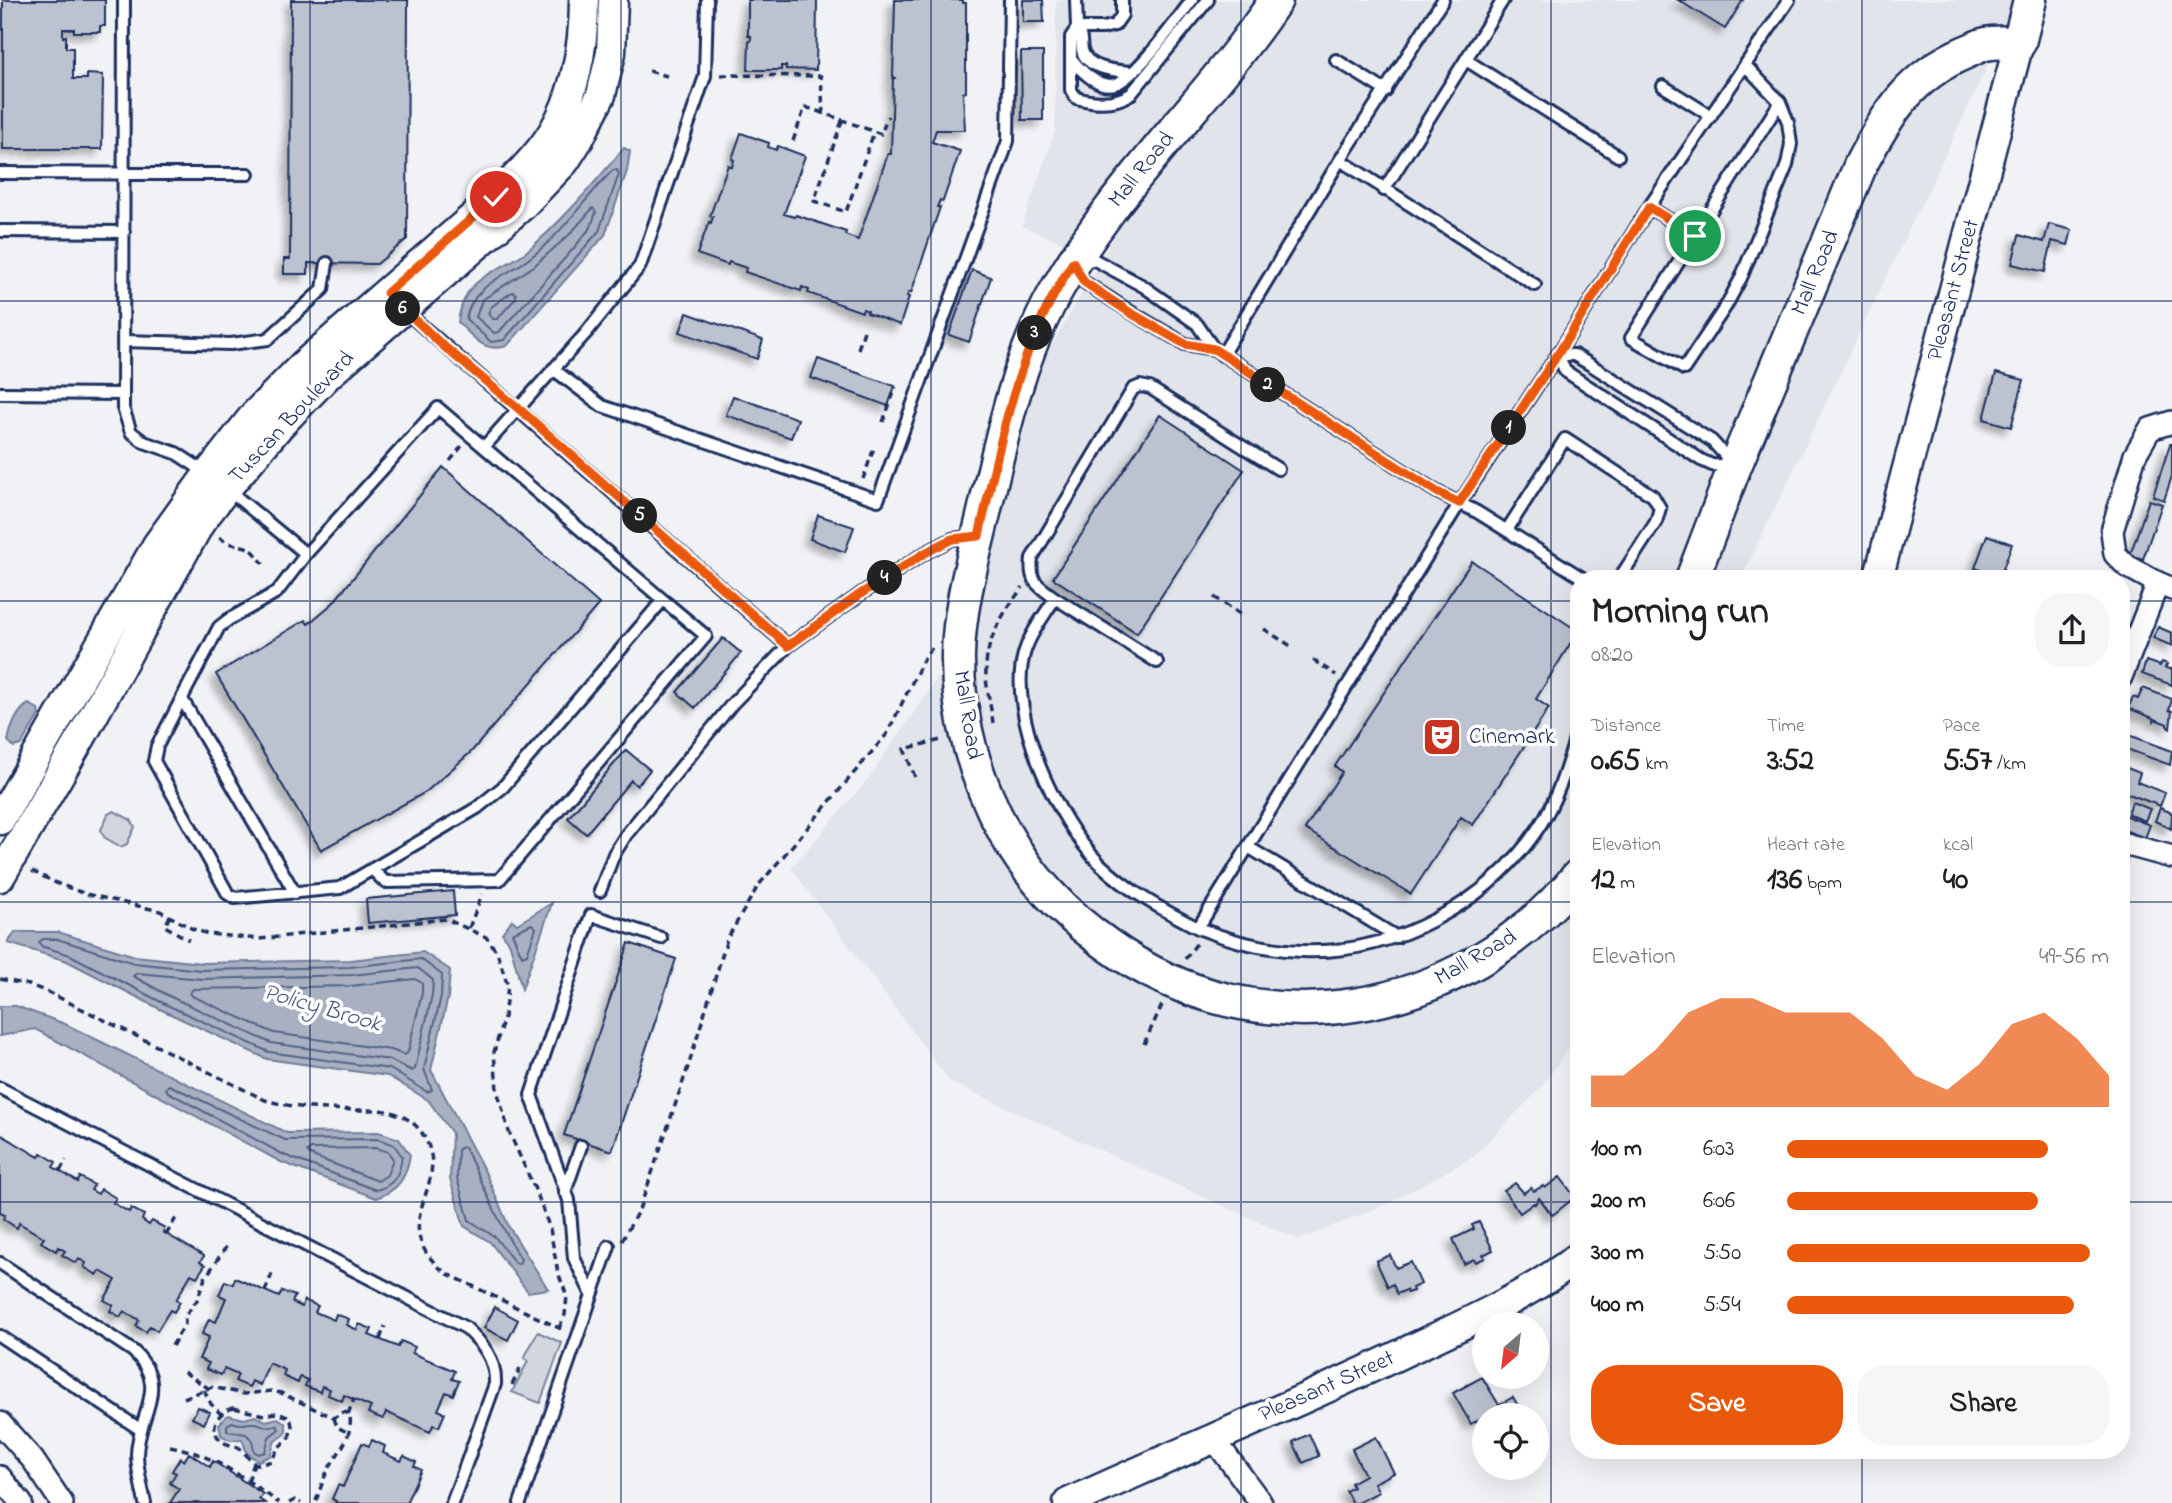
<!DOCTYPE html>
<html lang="en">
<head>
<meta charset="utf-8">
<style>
  :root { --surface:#fff; --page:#f6f6f6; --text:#202124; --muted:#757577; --accent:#ea580c }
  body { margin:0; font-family:"Indie Flower",sans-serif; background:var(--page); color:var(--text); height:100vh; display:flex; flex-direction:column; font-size:26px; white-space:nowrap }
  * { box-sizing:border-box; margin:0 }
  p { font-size:23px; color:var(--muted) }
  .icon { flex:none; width:38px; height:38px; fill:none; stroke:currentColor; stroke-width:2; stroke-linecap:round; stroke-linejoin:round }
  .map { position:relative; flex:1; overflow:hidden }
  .details { position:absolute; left:1570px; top:570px; width:560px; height:889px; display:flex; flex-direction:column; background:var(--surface); border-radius:28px; box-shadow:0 7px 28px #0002 }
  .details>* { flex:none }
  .needle { width:46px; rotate:208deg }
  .controls { position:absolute; left:1472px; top:1312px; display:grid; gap:14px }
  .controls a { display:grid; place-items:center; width:77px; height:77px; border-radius:50%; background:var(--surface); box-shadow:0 7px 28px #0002; font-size:35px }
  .pin { position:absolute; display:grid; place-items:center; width:60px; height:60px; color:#fff; margin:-30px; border:4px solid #fff; border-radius:50%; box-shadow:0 2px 7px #0007 }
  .km { position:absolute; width:35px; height:35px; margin:-18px; border-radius:50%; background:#222; color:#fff; font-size:19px; line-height:35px; text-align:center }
  .round { display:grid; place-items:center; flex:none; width:74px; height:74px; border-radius:28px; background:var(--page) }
  .headline { display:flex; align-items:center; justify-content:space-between; height:119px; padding:0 21px }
  h1 { font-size:38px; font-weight:700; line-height:52px }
  .figures { display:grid; grid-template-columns:repeat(3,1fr); gap:10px; height:119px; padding:7px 21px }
  .figures div { display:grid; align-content:center }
  .figures b { font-size:30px; font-weight:700 }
  .figures small { font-size:19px; font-weight:400 }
  .figures p { font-size:19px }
  .chart { height:196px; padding:14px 21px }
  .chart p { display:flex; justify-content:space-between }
  .chart svg { width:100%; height:126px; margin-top:7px; fill:var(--accent); opacity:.7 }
  .button { display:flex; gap:14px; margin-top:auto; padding:14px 21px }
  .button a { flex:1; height:80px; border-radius:28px; background:var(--accent); color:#fff; font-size:28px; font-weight:700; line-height:80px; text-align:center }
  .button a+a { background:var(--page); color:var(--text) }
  ul { padding:0 21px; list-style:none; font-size:23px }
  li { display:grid; grid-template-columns:112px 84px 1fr; align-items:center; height:52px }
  li i { height:18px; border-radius:9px; background:var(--accent) }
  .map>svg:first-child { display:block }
  .built { fill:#e1e4ea }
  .green { fill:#d2d6df; stroke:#76829e; stroke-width:2 }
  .water { fill:#a8b0c2; stroke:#707c9a; stroke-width:2 }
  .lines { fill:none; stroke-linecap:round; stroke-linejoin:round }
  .shore { stroke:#536386; stroke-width:2 }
  .building { fill:#bcc2d0; stroke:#1b2f5e; stroke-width:2; filter:url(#shadow) }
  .lane-casing { stroke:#1b2f5e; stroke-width:16 }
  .street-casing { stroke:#1b2f5e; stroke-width:26 }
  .secondary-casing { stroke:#1b2f5e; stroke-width:33 }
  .primary-casing { stroke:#1b2f5e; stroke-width:37 }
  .path { stroke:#1b2f5e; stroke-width:3.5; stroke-dasharray:7 5; stroke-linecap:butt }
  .lane { stroke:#fff; stroke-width:10 }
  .street { stroke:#fff; stroke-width:21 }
  .secondary { stroke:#fff; stroke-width:28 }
  .primary { stroke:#fff; stroke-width:32 }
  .route-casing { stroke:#fff; stroke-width:14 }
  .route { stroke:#ea580c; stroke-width:9 }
  .grid { fill:none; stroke:#1b2f5e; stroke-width:2; stroke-opacity:0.55 }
  .labels { text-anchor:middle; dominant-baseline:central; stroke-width:7; stroke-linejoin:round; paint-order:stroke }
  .street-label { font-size:23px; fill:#1b2f5e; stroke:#fff }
  .poi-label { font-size:23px; fill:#1b2f5e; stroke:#fff; text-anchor:start }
  .water-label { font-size:24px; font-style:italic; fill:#4c5c81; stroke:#fff }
</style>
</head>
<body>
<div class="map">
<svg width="2172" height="1503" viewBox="0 0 2172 1503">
  <defs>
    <filter id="shadow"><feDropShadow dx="-6" dy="6" stdDeviation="3.5" flood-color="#0004"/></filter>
  </defs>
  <rect width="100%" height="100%" fill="#f1f2f5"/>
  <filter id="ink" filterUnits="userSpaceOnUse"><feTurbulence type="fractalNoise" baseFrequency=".0143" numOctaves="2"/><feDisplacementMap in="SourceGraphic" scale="14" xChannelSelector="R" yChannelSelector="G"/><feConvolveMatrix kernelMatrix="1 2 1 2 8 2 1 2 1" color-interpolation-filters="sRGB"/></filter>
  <g filter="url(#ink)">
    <path class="built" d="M1056,0H1262L1257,10L1127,156L1063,243L1022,226L1055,131Z
      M1294,0H2014L2007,26L1741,579H1578V1035L1540,1089L1473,1157L1389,1203L1299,1240L950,1082L791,868L869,778L973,626L1032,380L1118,230L1283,21Z"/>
    <path class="green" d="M114,811L131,820L135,827L127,844L121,847L104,837L101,830L108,814Z
      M538,1332L562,1343L540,1403L512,1392L528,1361L524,1358Z"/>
    <path class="water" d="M624,148L630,151L627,171L605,235L507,346C484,353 473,337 458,322C459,313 463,299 469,291C482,273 510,265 527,251C562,222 594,183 624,148Z
      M29,704L38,709L39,715L21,745L14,747L8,741C10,729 17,710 29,704Z
      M552,903L522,989L510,944L502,933L512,920L517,924Z
      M15,932H58L135,956L202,963L350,960L423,952L450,970L448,997L431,1070L486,1174L509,1227L548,1289L528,1292L490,1242L464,1226L450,1179L452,1133L428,1100L388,1076L267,1059L164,1011L67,961L8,943Z
      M0,1006H16L65,1024L287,1133L379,1132L399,1139L410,1155C406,1178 399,1190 376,1198L281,1162L35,1029L0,1036Z
      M228,1415L244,1419L255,1416L266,1421L278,1418L285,1423C289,1434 283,1436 275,1441L270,1456L258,1461L247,1453L242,1439L230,1440L221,1435L219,1424Z"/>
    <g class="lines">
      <path class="shore" d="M613,170H617L619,174L599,231L504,340L491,342L466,319C472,287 502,277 526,261C561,236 583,200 613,170Z
        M593,208L596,212L591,227L574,248L499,332L494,333L476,317L482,300L534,266L569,235Z
        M512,292L516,294V298L497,319H493L488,314L491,307Z
        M532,924L536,928L527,954L522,956L512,933Z
        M43,939H57L134,963L201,970L350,967L421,959L442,975L441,996L424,1069L432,1090L427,1092L390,1069L269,1052L167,1005L70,955L41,946L39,942Z
        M418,968L433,980L432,995L415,1069L412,1071L390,1060L271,1043L171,997L133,976L137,973L202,979L351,975Z
        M415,979L422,983V993L408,1052L405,1055L391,1050L274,1033L192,996L190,993L193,989L350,986Z
        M169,1085L285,1140L378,1139L394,1145L402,1156C400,1174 394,1186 376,1190L284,1155L168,1092L166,1088Z
        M461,1147L465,1148C484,1185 498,1224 521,1259L519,1264L515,1263L495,1237L469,1220L457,1178L458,1150Z
        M376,1148L388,1152L393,1159L387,1175L378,1181L310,1155L307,1152L311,1149Z
        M232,1422C245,1427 245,1422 254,1423C265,1424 263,1429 277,1425L279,1429L269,1437L265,1452L258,1454L254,1451L252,1440L246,1434L227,1431V1425Z"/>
    </g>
    <path class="building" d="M3,0H105V26H100V32H74V29H63V37L66,36V48H73V79H87V74L103,75L102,149H3Z
      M291,0H408L407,239L377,264L308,263V274H284V259H290Z
      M748,0H817L816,70L786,69V66H781V70H748L749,41H751V36H748Z
      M895,0H963V3H966V92L963,93L965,130H936L932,142L960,151L943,201L940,200L937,207H940L911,293L909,292L907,296L909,297L900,325L867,313L868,311L863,309L862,312L808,293L809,290L802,287L801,291L745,272L746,268L729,262L728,265L697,254L709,222L711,223L713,217L710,216L728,165L732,167L734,160L732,159L741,133L769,143L768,147L776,150L778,146L805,156L784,214L795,217L796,215L846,232L845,235L858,240L888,154H891L893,78H896H893Z
      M1023,0H1043L1044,22H1023Z
      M1678,0H1743L1725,29Z
      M1021,52H1043V120H1022Z
      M2049,224L2072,230L2068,245L2052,241L2045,272L2012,264L2019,235L2044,242Z
      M972,270L991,277L969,342L949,335Z
      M687,313L763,340L757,359L680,332Z
      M818,359L895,386L888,406L811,378Z
      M1996,373L2024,380L2011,427L1984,419Z
      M733,396L798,419L791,438L726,415Z
      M1160,415L1244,470L1137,633L1053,578Z
      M2170,444H2172V476L2164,500L2153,496Z
      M443,467L599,604L471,752L426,792L321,850L216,674L305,620L308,624L333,603Z
      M2149,500L2162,504L2143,559L2130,555Z
      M818,515L854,527L845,552L810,539Z
      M1987,535L2012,544L2000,577L1975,568Z
      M1472,561L1578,631L1536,699L1549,708L1473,825L1461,817L1411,894L1305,829L1342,772L1335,766Z
      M2158,627L2172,633V646L2153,638Z
      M723,638L741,653L695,708L677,692Z
      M2146,661L2160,666L2162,662L2167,664L2165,668L2172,669V685L2142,674Z
      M2143,688L2172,699L2169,710L2172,711L2170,728L2167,726V724L2155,719L2154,721L2153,718L2128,708L2133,697L2138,699Z
      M2121,732L2172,751L2170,765L2121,747Z
      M626,750L650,770L637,786L631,780L586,834L568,818Z
      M2122,766L2140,773L2137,782L2165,793L2160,806L2121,791Z
      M2132,802L2150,809L2145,821L2128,814Z
      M2160,808L2172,813L2171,829L2155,821Z
      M2121,814L2150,825L2145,838L2121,829Z
      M453,891L455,915L368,923L366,899Z
      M629,943L676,959L612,1151L564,1135Z
      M0,1134L39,1157L41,1153L56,1162L53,1167L78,1182L80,1177L94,1185L91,1190L98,1194L101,1189L116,1198L113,1203L129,1212L131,1208L144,1215L142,1220L149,1225L152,1221L165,1228L163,1232L204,1256L200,1262L205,1265L197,1277L191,1274L176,1300L180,1302L174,1312L170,1310L157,1331L150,1326L146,1332L136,1326L139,1320L124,1311L120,1317L110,1311L113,1305L104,1300L116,1280L100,1271L97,1275L84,1267L86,1263L79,1259L76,1263L62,1255L65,1251L58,1247L56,1251L41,1242L44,1238L19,1223L17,1228L3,1219L5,1215L0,1213Z
      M1560,1177L1575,1197L1554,1214L1552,1215L1539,1198L1535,1204L1534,1203L1520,1213L1504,1191L1515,1183L1524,1193L1531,1187L1534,1191L1543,1186L1545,1188Z
      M1479,1222L1493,1250L1483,1255L1485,1258L1476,1262L1474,1259L1464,1264L1453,1239L1474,1229L1472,1225Z
      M1390,1255L1396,1268L1411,1262L1421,1284L1412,1288L1413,1291L1407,1293L1406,1290L1397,1294L1393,1284L1388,1287L1376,1261Z
      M235,1278L279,1297L282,1291L295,1296L292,1302L302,1307L304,1300L318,1306L315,1312L334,1320L336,1314L349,1319L347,1325L357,1330L359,1324L372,1329L369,1335L398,1347L401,1341L415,1347L412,1353L455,1371L452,1379L459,1381L453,1395L446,1392L438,1410L445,1413L439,1427L433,1425L430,1432L386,1412L383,1419L368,1413L371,1407L344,1395L342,1401L328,1395L330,1389L322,1386L320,1392L305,1386L308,1380L300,1377L298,1383L283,1376L285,1370L269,1363L260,1385L252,1381L249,1387L235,1381L238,1375L224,1369L221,1375L206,1369L209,1363L199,1359L209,1337L202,1334L209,1319L216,1322L226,1298L219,1295L225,1281L233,1284Z
      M495,1307L518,1320L508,1340L484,1328Z
      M1482,1377L1499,1405L1513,1397L1524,1416L1487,1415L1471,1424L1453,1393Z
      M198,1407L210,1412L204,1424L192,1418Z
      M1309,1434L1319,1456L1303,1463L1293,1442Z
      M1376,1437L1394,1473L1374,1483L1379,1492L1357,1503H1352L1346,1491L1353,1487L1351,1483L1365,1475L1352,1449Z
      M372,1440L385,1446L383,1453L401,1461L404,1456L416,1462L414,1466L421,1470L406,1503H335L336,1501L332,1499L338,1485L343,1487L362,1443L369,1446Z
      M189,1453L210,1467L213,1461L263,1494L259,1499L265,1503H170L179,1489L170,1483L176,1473L172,1471L180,1458L184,1461Z"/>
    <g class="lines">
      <g class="lane-casing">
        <path id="lane" d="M124,0L123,408L131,432L144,442L176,453L208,474
          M1076,0L1077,28L1071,37V90L1076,98C1094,103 1115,104 1131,94L1208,0
          M1077,28C1083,38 1080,39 1082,50C1086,69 1116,71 1131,72
          M1077,28H1103L1115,25L1122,15V0
          M1071,58C1080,70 1098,89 1115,84C1135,79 1178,18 1192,0
          M1336,60L1386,91
          M1466,60L1618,156
          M1663,86L1711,116
          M1340,160L1535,285
          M0,173L248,174
          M1384,190L1503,0
          M1649,207L1695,236L1631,338L1684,369L1726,306L1741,278L1787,165L1791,144L1788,122L1780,102L1746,66
          M0,231L124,232
          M1695,236L1780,102
          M405,311L788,646L862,593L925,553L952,539L976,536
          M123,341L231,344L268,339L323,289L327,263
          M1214,349L1197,324L1143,286L1095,260L1073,262L1084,282L1129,311L1185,344L1214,349L1437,492L1477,512L1584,579
          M1558,354L1565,371L1701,460L1712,465L1732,466
          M1558,354L1574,355L1586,362L1712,441L1731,462
          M1222,355L1340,160L1443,0
          M553,369L602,406L878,500L1008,141L1010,0
          M0,393L123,394
          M484,447L586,333L640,266L705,76L707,0
          M227,489L306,554L277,592L228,620L219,627L157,746L154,761L228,894L235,898L340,888L477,808L503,787L663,600L438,408L306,554
          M1507,530L1565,439L1653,496L1660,508L1656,522L1619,579
          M1055,598L1157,662
          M182,699L295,893
          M1578,729C1568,763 1559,797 1539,827C1489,903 1393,955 1302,951C1267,950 1231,941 1198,928L1459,504L1558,354L1649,207L1789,0
          M1248,847L1397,937
          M372,869L385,882L499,880L706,636L663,600
          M600,891L614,854L626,835L732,704L788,646
          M1198,928C1163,910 1129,892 1100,864C1057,821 1007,715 1024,654C1029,635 1044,616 1055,598C1037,585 1029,582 1032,558L1133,389L1140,386L1150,388L1278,469
          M0,1088L466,1328C483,1344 496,1359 495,1384L452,1503
          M565,1192L581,1146
          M0,1263L133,1351C171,1386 138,1414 137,1454C137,1471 142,1487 145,1503
          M592,1295L574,1258L569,1200L531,1095L591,915L661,938
          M0,1336L141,1430
          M520,1503L609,1246"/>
      </g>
      <g class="street-casing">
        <path id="street" d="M2158,583L2127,566L2115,554L2112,531L2135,455L2150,429L2172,422
          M2121,677L2158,583L2172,589
          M2121,843L2172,857
          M0,1423L33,1460L62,1503
          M1214,1439L1261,1503
          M0,1477L21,1503"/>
      </g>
      <g class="secondary-casing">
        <path id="secondary" d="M1878,579L2019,43
          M0,820L157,545L208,474L255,414L303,365L496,197C513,180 530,164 544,145C574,105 584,49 584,0
          M0,877L82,736L200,523L226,489L281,424L328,375L522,206L565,161L579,139L601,95L611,53L613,0
          M1068,1503C1181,1451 1295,1405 1407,1351C1466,1323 1526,1297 1578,1257"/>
      </g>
      <g class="primary-casing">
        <path id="primary" d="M1276,0C1206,105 1108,191 1049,304C1017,366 1002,436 986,504C975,553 959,604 958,655C957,717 975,779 1005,833C1030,878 1065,915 1108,945C1260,1055 1461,1017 1578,876
          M1692,579L1735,466L1861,164C1888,113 1910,76 1966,52C1972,50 1979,45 1986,44C1996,41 2008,43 2019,43L2030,0"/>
      </g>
      <path class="path" d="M649,71L667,76
        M721,75L821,76L823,113L881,134L888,116
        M842,121L814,201L846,212L874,132
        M793,141L805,107L823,113
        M858,349L865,328
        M883,422L896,387
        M450,461L462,446
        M863,479L874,448
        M219,537C238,552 247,537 263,564
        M1214,597L1243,616
        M1264,629L1294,648
        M1313,660L1336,675
        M993,723C991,705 985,685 986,667C987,637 1005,610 1023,587
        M915,777L904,749L941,740
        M32,871L56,883L86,894L160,911L193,929L208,934L259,939L446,919L486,937L497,952L508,986L504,1017L494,1052L497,1090L509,1132L538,1196L550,1229L558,1273L567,1296L565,1315L559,1328
        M170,916L165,926L189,940
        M469,928L482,894
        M1185,959L1197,943
        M0,979L29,985L48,992L265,1100C295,1109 326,1109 357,1110C369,1110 383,1109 394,1113C408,1117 420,1127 426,1140C451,1189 383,1224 446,1273L561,1329
        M1144,1044L1162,1005
        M60,1171L66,1160
        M166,1235L176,1218
        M622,1241L640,1207L650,1179L689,1064L727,939L758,886L887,734L925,656L932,648
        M265,1291L274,1269
        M380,1339L385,1326
        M172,1346L185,1324V1316L197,1300L205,1278L228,1244
        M184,1372L208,1388
        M512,1385L520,1368
        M204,1390L211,1404L220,1413
        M184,1398L212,1387L245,1394L271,1391L281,1393L334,1418L340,1413L345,1412L350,1416C353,1441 334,1455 325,1476C321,1485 319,1494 315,1503
        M234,1408L264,1415L276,1413L287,1416L291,1421L292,1426L289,1438L279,1447L271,1461C247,1471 251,1454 238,1447C233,1445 226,1445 222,1441C206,1429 219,1410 234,1408Z
        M348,1414L354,1399
        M334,1418L337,1427L349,1433
        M170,1446C212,1454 245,1478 279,1503
        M248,1481L254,1463
        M289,1503L295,1500L301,1503"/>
      <use href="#lane" class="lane"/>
      <use href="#street" class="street"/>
      <use href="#secondary" class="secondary"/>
      <use href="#primary" class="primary"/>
    </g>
  </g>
  <g class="lines" filter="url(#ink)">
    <g class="route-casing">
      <path id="route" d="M496,197L387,293L441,344L518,408L788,646L862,593L925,553L952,539L979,536C995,466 1009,394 1037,329C1047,305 1060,284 1073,262L1084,282L1129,312L1185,344L1214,349L1437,492L1459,503L1558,354L1649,207L1695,236"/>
    </g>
    <use href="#route" class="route"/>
  </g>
  <path class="grid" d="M310,0V1503M621,0V1503M931,0V1503M1241,0V1503M1551,0V1503M1862,0V579M0,301H2172M0,601H1578M2121,601H2172M0,902H1578M2121,902H2172M0,1202H1578M2121,1202H2172M1862,1451V1503"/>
  <defs>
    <g id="theatre-square" transform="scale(2.0125)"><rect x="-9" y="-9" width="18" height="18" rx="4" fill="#c8321e" stroke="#fff"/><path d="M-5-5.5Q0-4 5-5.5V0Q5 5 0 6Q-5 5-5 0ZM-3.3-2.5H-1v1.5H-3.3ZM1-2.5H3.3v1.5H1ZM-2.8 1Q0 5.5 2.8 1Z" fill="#fff"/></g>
  </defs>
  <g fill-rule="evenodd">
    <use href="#theatre-square" x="1442" y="737"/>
  </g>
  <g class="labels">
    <g class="street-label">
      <text transform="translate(1142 170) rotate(-51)">Mall Road</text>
      <text transform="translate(1816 273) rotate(-67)">Mall Road</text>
      <text transform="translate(1954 290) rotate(-75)">Pleasant Street</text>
      <text transform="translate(292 418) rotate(-47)">Tuscan Boulevard</text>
      <text transform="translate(967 715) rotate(81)">Mall Road</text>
      <text transform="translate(1476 958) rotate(-30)">Mall Road</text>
      <text transform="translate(1327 1387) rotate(-24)">Pleasant Street</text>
    </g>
    <g class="poi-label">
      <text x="1469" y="737">Cinemark</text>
    </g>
    <g class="water-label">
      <text transform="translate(322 1009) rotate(16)">Policy Brook</text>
    </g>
  </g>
</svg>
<div class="controls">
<a><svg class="needle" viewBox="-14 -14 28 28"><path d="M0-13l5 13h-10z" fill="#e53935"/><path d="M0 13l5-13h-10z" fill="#757577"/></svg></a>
<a><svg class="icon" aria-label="locate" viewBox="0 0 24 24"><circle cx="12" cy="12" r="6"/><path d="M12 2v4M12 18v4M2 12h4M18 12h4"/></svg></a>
</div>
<div class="pin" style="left:1695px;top:236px;background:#1e9e55"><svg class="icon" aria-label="arrive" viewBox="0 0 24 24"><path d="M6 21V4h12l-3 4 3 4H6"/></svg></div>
<div class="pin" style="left:496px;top:197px;background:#d93025"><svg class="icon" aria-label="check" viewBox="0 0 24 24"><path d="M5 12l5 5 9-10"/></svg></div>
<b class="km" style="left:1509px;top:428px">1</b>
<b class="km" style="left:1268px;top:385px">2</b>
<b class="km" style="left:1035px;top:333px">3</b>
<b class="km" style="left:885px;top:578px">4</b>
<b class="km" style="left:640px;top:516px">5</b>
<b class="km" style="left:403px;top:309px">6</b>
<section class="details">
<div class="headline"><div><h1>Morning run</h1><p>08:20</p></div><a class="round"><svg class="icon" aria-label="share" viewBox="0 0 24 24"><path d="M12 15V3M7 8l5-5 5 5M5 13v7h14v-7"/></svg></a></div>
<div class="figures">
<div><p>Distance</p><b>0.65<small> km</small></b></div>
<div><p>Time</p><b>3:52</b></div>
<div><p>Pace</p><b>5:57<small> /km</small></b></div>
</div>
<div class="figures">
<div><p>Elevation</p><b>12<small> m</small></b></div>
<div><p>Heart rate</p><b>136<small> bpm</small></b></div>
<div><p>kcal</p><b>40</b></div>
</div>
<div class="chart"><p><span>Elevation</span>49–56 m</p>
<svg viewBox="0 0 160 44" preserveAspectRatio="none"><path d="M0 44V33L10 33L20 24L30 11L40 6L50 6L60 11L70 11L80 11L90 20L100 33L110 38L120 29L130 15L140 11L150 20L160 33V44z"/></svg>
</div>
<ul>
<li><b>100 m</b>6:03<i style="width:81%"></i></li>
<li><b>200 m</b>6:06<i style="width:78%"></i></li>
<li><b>300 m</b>5:50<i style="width:94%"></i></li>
<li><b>400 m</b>5:54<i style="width:89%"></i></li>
</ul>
<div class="button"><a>Save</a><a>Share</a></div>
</section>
</div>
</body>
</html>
